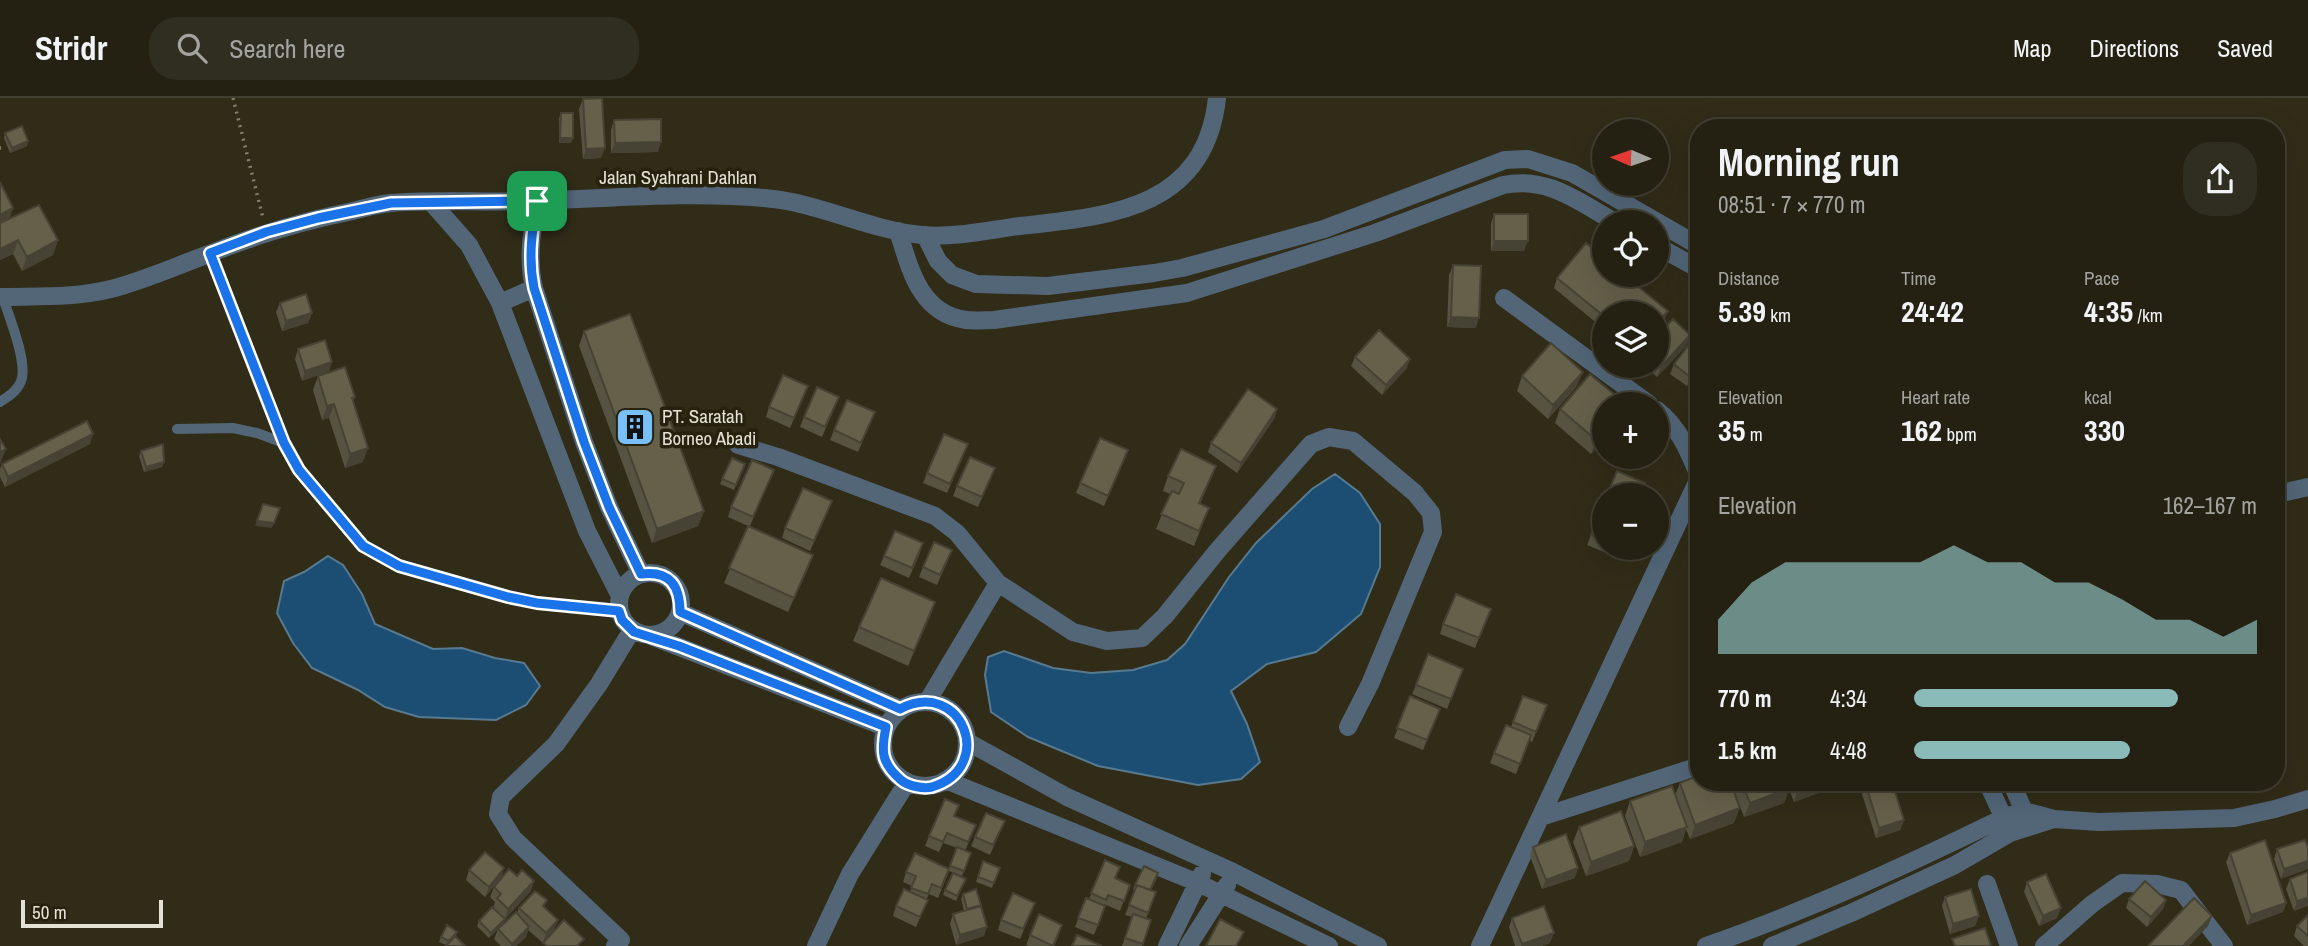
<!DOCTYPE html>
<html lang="en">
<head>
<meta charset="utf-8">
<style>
  :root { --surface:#242112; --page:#302e20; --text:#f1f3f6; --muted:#a3a39f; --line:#413e32; --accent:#8bbbb9 }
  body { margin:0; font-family:"Archivo Narrow",sans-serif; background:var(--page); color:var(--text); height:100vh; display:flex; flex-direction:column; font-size:26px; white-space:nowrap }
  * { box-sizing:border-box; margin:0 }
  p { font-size:23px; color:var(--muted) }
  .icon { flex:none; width:38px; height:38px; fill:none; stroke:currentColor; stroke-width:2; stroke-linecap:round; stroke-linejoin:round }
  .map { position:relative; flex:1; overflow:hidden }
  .drawer { position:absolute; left:1690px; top:21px; width:595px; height:672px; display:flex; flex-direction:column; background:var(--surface); border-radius:28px; box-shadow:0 7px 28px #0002,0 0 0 2px var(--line) }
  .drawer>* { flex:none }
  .needle { width:46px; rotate:272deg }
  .buttons { position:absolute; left:1592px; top:21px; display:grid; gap:14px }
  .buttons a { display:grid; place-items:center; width:77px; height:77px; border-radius:50%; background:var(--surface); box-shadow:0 7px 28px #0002,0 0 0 2px var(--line); font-size:35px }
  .scale { position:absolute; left:21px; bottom:18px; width:142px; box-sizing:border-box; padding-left:7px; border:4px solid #e4e1d5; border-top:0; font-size:19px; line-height:24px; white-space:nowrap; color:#e4e1d5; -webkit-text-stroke:5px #26220e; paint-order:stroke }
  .pin { position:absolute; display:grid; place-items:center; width:60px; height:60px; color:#fff; margin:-30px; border-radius:14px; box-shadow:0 4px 10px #0006 }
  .round { display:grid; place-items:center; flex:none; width:74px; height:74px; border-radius:28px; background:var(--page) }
  .head { display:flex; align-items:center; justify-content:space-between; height:119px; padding:0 28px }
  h1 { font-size:38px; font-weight:700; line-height:52px }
  .metrics { display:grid; grid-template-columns:repeat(3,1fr); gap:10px; height:119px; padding:7px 28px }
  .metrics div { display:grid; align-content:center }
  .metrics b { font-size:30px; font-weight:700 }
  .metrics small { font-size:19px; font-weight:400 }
  .metrics p { font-size:19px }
  .chart { height:196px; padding:14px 28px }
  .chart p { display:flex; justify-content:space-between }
  .chart svg { width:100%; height:126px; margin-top:7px; fill:var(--accent); opacity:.7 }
  ul { padding:0 28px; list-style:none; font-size:23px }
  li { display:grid; grid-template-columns:112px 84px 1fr; align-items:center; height:52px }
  li i { height:18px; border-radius:9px; background:var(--accent) }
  header { display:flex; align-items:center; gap:42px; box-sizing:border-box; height:98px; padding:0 35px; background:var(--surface); border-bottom:2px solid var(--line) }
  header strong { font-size:33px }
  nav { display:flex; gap:38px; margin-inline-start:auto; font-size:24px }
  .search { width:490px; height:63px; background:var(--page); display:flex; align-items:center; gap:18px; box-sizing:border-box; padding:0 24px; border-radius:28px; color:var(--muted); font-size:26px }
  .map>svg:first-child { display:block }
  .water { fill:#1c4e73; stroke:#587a90; stroke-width:2 }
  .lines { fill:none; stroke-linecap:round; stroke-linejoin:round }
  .path { stroke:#837f6f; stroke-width:3.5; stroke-dasharray:2 5; stroke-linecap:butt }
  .service { stroke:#526678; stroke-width:10 }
  .minor { stroke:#526678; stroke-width:18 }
  .tertiary { stroke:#526678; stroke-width:18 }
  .wall { fill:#565340 }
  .shaded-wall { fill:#464334 }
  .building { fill:#64604a; stroke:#464334; stroke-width:2 }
  .route-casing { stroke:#fff; stroke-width:14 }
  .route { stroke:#1a73e8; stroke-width:9 }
  .labels { text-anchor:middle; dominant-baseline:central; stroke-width:7; stroke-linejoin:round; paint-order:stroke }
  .street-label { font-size:19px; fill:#e4e1d5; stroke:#26220e }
  .poi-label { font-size:19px; fill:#e4e1d5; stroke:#26220e; text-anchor:start }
</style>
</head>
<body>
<header>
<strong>Stridr</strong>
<div class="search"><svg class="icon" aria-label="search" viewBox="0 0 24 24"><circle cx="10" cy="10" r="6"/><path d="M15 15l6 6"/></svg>Search here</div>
<nav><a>Map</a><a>Directions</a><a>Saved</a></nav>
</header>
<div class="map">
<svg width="2308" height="848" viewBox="0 0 2308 848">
  <rect width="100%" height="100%" fill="#302c18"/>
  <path class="water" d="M1335,376L1360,395L1380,426V469L1361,516L1316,554L1267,566L1231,593L1247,626L1260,664L1241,681L1198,687L1098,668L1028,639L991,614L985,577L988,559L1004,553L1053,570L1091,575L1133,572L1167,562L1185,546L1229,479L1256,445L1312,391Z
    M328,458L343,467L362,496L375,526L433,551L462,550L495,560L524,565L540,588L526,607L496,622L419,619L385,609L358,592L312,570L293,545L277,515L284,483L304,474Z"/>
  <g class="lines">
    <path class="path" d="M233,0L263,120
      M0,50H1"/>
    <path class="service" d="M210,155L284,345L299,372L363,448L399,469L508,499L537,505L619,513
      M0,304C9,298 19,292 22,280C26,259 9,220 3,199
      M177,331L233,330L257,335L284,345"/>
    <path class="minor" d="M537,103C532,133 527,160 534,190L584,344L609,409L641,476
      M432,105L469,147L500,205L587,433L619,496
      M898,133C910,171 920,216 966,222C975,223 985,222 994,222L1187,195L1375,135L1503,87C1548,78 1577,103 1615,124
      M925,137L938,163L952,177L976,186L1048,188L1154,175L1182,170L1324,131L1505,62L1528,61L1572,75L1699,148
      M1657,148L1699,171
      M1504,200L1649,306
      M500,205L534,190
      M1657,312C1679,329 1689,354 1699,378
      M738,347L778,359L935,418L957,435L998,485L1073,534L1107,543L1142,540L1165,518L1218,452L1311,346L1329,339L1353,343L1415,395L1431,415L1433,434L1370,586L1348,629
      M2277,396L2308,389
      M619 506a31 31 0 1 1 62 0a31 31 0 1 1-62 0Z
      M680,514L900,611
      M651,538L885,629
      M883 646a42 42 0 1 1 84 0a42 42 0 1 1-84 0Z
      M927,604L998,485
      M968,644L1067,699L1233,774L1378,848
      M948,683L1196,784L1329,848
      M1987,684L2008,729
      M2011,684L2028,722
      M1541,719L1699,668
      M1987,786L2009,848
      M615,848L621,842L513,740L498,716L501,699L556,646L599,586L632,532
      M816,848L850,776L906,686
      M1167,848L1202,776
      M1188,848L1227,787
      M1480,848L1699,380
      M1706,848C1809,812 1907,767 2005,719L2024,713L2054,721L2099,724L2234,720L2275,711L2308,701
      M1772,848L1851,815L1955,767L2010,735L2054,721
      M2044,848L2092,806L2122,785L2157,786L2181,792L2224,848"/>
    <path class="tertiary" d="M0,199C37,198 75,200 111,191C145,182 176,168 209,156C256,137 303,123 353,113C365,110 378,106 391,105C436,101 483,105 528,103C606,101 686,93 764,100C818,104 868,132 922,137C954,140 988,132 1020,128C1110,118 1205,111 1217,0"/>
  </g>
  <path class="wall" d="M583,1L601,60L583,61L579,11Z
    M561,15L573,40L571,45H559V20Z
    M614,22L658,54L611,55V32Z
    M5,35L27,48L10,55L4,40Z
    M1494,116L1524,153H1491V126Z
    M0,125L58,142L53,157L22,173L13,156L0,162Z
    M1453,167L1476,230L1447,229L1449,177Z
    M1557,180L1664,223L1605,215V232L1554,190Z
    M280,205L312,215L308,225L282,233L276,214Z
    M584,233L704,413L698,428L652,445L579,248Z
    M1657,238L1687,247L1657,279L1645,268H1657Z
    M325,242L302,283L295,261L298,251Z
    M1355,259L1410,261L1406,271L1382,297L1351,268Z
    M1674,266L1699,272L1687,288L1670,276Z
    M318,278L355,299L353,303L363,364L345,370L329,320L322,322L313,292Z
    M1522,278L1577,288L1548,321L1517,293Z
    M1699,279V300L1692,294L1695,284Z
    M804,298L790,330L766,319L769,309Z
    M835,309L822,339L800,329L804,319Z
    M1277,311L1274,321L1237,375L1208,354L1211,345Z
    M1560,311L1605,340L1591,356L1555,325Z
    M871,324L858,354L830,342L834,332Z
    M90,346L5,389L0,379V371L2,366Z
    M141,353L164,364L162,369L144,374L139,358Z
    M964,356L947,395L923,385L927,375Z
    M732,360L745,366L734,392L720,386Z
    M1124,362L1104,408L1076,395L1080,385Z
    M995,370L978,409L953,398L957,388Z
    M774,372L750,428L813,457L788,514L724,485L748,428L728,419L731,409Z
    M1168,378L1210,382L1200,406L1209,410L1194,448L1156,431L1170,396L1163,393Z
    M832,403L810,453L782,440L785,430Z
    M1605,404V450H1619L1616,459L1587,447Z
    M920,455L909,480L880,467L884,458Z
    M948,462L937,487L919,479L923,469Z
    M935,504L908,568L853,543L859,529Z
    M1491,511L1475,550L1440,536L1443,526Z
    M1463,571L1447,611L1412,596L1416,587Z
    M1410,598L1440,611L1423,652L1394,640Z
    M1523,598L1547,607L1532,644L1529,642L1516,676L1490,665L1494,655L1511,629Z
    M1731,684H1824L1821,694L1794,704L1789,691L1784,705L1744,719Z
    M1843,684H1856L1851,688Z
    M1680,685L1734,725L1690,741L1686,731L1682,744L1640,759L1625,718L1630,703L1675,697Z
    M1866,687L1904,722L1900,732L1876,740L1862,696Z
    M955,718L976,727L965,753L971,755L962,778L949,773L938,800L929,796L926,802H928L916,829L893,818L896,808L910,794L912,788L903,784L906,774L949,771L957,750L943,745L939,754L925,748L929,738Z
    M1005,723L990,757L971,748L975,739Z
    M1579,729L1634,748L1629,763L1586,778L1573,744Z
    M2305,742L2281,781L2274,761L2277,751Z
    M1533,749L1575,780L1542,791L1530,758Z
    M2230,755L2286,805L2283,814L2247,827L2226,764Z
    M1105,762L1115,781L1130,787L1120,813L1104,806L1105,808L1094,837L1075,829L1086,800L1089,801Z
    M983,763L1000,770L992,790L976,784Z
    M504,770L501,780L485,799L466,782L469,772Z
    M2308,774L2294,813L2286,791L2290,781Z
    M517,778L531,793L505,821L503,826L489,840L477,828L479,823L493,810L495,804L490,799L494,789Z
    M1157,780L1151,792L1156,794L1146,821L1151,822L1142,848H1122L1132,819L1125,817L1135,793L1133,792L1135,787Z
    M966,781L956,803L943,797L945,792Z
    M2027,784L2057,820L2039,828L2024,794Z
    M963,796L984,838L956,847L950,826L953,816L964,813L961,801Z
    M1945,799L1979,818L1975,828L1950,836L1942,808Z
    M2129,801L2166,802L2163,811L2147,829L2126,810Z
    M547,802L544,809L558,822L554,831L543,845L528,832L526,839L516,848H501L494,841L498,831L517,815L519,810Z
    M1031,815L1020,841L998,832L1001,822Z
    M2308,817V848H2304L2294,838L2297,828Z
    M1512,820L1550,845L1541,848H1515L1509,829Z
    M457,834L456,839L446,847L439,844L441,839Z
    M1030,837H1059L1054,848H1029L1026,847Z"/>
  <path class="shaded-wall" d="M560,40H573L571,45H559Z
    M28,43L27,48L10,55L12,50Z
    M661,44L658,54L611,55L615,45Z
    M605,50L601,60L583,61L586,51Z
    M13,110L10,120L0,125V117Z
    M18,142L13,156L0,162V151Z
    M58,142L53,157L22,173L27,159Z
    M1494,143H1528L1524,153H1491Z
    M1668,213L1664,223L1657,231V225Z
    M312,215L308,225L282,233L286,223Z
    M1451,219L1479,220L1476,230L1447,229Z
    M1690,237L1687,247L1657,279L1661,269Z
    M1410,261L1406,271L1382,297L1386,287Z
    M332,264L329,274L302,283L305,273Z
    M1699,267V272L1687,288L1690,279Z
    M1583,274L1577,288L1548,321L1553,307Z
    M334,306L329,320L322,322L327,308Z
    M1277,311L1274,321L1237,375L1241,365Z
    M1605,332V340L1591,356L1596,342Z
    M93,336L90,346L5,389L8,379Z
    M368,350L363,364L345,370L350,356Z
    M6,351L0,366V354Z
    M164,364L162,369L144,374L146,369Z
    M1216,368L1210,382L1194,420L1199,405Z
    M704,413L698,428L652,445L657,431Z
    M257,423L274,425L272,430L255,428Z
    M813,457L808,471L788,514L794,500Z
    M935,504L930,519L908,568L914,553Z
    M1824,685L1821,694L1794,704L1797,694Z
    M1790,690L1784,705L1744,719L1750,705Z
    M1740,710L1734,725L1690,741L1695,727Z
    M1904,722L1900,732L1876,740L1879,730Z
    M1687,729L1682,744L1640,759L1645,744Z
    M1634,748L1629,763L1586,778L1591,764Z
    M2308,763V771L2281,781L2284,771Z
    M504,770L501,780L485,799L489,789Z
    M1578,770L1575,780L1542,791L1546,782Z
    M534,783L531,793L505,821L508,811Z
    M2308,800V808L2294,813L2297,803Z
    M2166,802L2163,811L2147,829L2151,819Z
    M2286,805L2283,814L2247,827L2251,817Z
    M2061,810L2057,820L2039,828L2043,818Z
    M1979,818L1975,828L1950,836L1953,826Z
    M2212,818L2208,828L2189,848H2183Z
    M505,821L503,826L489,840L491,835Z
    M558,822L554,831L543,845L546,835Z
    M529,829L526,839L516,848H511L512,846Z
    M987,829L984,838L956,847L960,837Z
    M1554,835L1550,845L1541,848H1521L1522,846Z"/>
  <path class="building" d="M602,0L605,50L586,51L583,1Z
    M561,15H573V40H560Z
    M661,21V44L615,45L614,22Z
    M22,28L28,43L12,50L5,35Z
    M0,84L13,110L0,117Z
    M39,107L58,142L27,159L18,142L0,151V125Z
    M1494,116H1528V143H1494Z
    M1586,145L1605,161V177H1624L1668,213L1657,225V215H1605V219L1557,180Z
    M1453,167L1481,168L1479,220L1451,219Z
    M306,196L312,215L286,223L280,205Z
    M630,216L704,413L657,431L584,233Z
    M1673,221L1690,237L1661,269L1657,266V238Z
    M1379,232L1410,261L1386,287L1355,259Z
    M1697,236L1699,238V267L1690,279L1674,266Z
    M325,242L332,264L305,273L298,251Z
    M1551,245L1583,274L1553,307L1522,278Z
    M345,269L355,299L352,300L368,350L350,356L334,306L327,308L318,278Z
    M1590,276L1626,306H1605V332L1596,342L1560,311Z
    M783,277L808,288L794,320L769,309Z
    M1699,279V287L1695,284Z
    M817,289L839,299L825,329L804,319Z
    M1248,291L1277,311L1241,365L1211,345Z
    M847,302L875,314L861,345L834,332Z
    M87,323L93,336L8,379L2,366Z
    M944,336L968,346L950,386L927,375Z
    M1100,340L1128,352L1108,398L1080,385Z
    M0,341L6,351L0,354Z
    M163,346L164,364L146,369L141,353Z
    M1181,351L1216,368L1199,405L1209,410L1199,433L1161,416L1172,393L1179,396L1184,385L1168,378Z
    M970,359L995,370L982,399L957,388Z
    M732,360L745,366L736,387L722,381Z
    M752,362L774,372L753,419L731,409Z
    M1617,373L1645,385L1640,397H1607Z
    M803,390L832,403L814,443L785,430Z
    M1605,404V443L1591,437Z
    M263,406L280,410L274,425L257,423Z
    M748,428L813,457L794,500L729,470Z
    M895,433L923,445L912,470L884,458Z
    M934,444L952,452L940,477L923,469Z
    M881,480L935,504L914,553L859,529Z
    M1456,496L1491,511L1479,540L1443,526Z
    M1428,556L1463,571L1451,601L1416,587Z
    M1410,598L1440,611L1427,642L1397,630Z
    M1523,598L1547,607L1536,634L1513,624Z
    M1506,627L1531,637L1520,666L1494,655Z
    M1699,677V684H1730L1740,710L1695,727L1680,685Z
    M1742,684H1787L1790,690L1750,705Z
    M1794,684H1824V685L1797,694Z
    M1873,684H1892L1904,722L1879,730L1866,687Z
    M1672,688L1687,729L1645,744L1630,703Z
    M945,701L959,707L954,718L976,727L968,744L947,735L943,744L929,738Z
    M1621,713L1634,748L1591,764L1579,729Z
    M986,715L1005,723L993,747L975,739Z
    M1566,736L1578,770L1546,782L1533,749Z
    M2265,742L2286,805L2251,817L2230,755Z
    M2305,742L2308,749V763L2284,771L2277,751Z
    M957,749L971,755L964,773L950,768Z
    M485,754L504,770L489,789L469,772Z
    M915,755L949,771L941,790L932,786L928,796L911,790L916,778L906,774Z
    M1105,762L1120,769L1115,780L1130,787L1124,803L1108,797L1106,802L1091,795Z
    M983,763L1000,770L994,785L978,779Z
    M1144,768L1158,775L1150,792L1137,787V788L1135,787Z
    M509,771L517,778L522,772L534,783L508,811L497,800L501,796L494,789Z
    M2308,774V800L2297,803L2290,781Z
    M953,775L966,781L957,798L945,792Z
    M2046,776L2061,810L2043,818L2027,784Z
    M2145,783L2166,802L2151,819L2129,801Z
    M1137,787L1156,794L1148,815L1129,807Z
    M904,791L928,802L920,819L896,808Z
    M976,791L981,807L967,811L963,796Z
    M1971,791L1979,818L1953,826L1945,799Z
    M535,793L547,802L543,808L558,822L546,835L519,810Z
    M1013,795L1035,805L1023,831L1001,822Z
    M1086,800L1105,808L1098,827L1078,820Z
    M2194,800L2212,818L2183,848H2148Z
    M981,808L987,829L960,837L953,816Z
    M1544,808L1554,835L1522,846L1512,820Z
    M492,809L505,821L491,835L479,823Z
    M516,814L529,829L512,846L498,831Z
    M1039,816L1062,827L1053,848L1030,837Z
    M1133,816L1151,822L1143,846L1125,840Z
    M2308,817V838L2297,828Z
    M1220,821L1244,834L1236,848H1206Z
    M564,822L584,841L577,848H547L543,845Z
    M447,827L457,834L449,843L441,839Z
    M1985,830L1991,848H1955L1952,841Z
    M1077,837L1102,848H1072Z
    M455,838L465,848H446Z"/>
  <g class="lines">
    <g class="route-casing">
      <path id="route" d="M537,103C532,133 528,160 534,190L584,344L609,409L641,476C670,472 680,488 680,514L900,611C962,579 997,669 932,689C923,691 908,688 901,682C881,665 881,653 886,629L679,548L634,534L622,522L619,513L537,505L508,499L399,468L363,448L299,372L284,345L210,155L266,134L318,120L391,105Z"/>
    </g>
    <use href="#route" class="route"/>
  </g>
  <defs>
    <g id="building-square" transform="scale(2.0125)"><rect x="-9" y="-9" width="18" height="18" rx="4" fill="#79bff8" stroke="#26220e"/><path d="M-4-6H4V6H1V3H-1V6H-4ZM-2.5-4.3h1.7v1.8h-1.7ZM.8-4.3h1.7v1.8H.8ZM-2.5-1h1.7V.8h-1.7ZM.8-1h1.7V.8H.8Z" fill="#111"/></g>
  </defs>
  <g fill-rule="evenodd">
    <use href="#building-square" x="635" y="329"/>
  </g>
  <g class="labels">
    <g class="street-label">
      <text x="678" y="79">Jalan Syahrani Dahlan</text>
    </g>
    <g class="poi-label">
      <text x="662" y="318">PT. Saratah<tspan x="662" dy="22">Borneo Abadi</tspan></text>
    </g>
  </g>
</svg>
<div class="buttons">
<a><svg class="needle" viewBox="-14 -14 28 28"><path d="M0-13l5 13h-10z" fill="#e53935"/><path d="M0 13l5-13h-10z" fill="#a3a39f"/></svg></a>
<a><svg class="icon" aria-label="locate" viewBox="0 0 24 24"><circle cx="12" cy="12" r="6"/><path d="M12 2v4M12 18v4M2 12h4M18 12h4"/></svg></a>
<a><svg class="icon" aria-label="layers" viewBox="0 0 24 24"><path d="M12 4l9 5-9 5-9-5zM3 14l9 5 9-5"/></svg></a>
<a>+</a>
<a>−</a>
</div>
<div class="scale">50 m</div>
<div class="pin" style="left:537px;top:103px;background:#1e9e55"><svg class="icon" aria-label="arrive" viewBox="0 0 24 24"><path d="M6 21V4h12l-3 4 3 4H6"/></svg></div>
<section class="drawer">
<div class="head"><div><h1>Morning run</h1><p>08:51 · 7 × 770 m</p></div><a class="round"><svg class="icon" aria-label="share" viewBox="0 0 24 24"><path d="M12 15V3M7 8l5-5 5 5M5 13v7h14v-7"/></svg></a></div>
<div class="metrics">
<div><p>Distance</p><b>5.39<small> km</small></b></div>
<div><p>Time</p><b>24:42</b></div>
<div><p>Pace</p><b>4:35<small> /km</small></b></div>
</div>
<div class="metrics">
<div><p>Elevation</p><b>35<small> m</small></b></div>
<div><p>Heart rate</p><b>162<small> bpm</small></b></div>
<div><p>kcal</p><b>330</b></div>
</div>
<div class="chart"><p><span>Elevation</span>162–167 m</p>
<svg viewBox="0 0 160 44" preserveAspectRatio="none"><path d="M0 44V32L10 19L20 12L30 12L40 12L50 12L60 12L70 6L80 12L90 12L100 19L110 19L120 25L130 32L140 32L150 38L160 32V44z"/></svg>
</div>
<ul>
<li><b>770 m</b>4:34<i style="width:77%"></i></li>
<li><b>1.5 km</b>4:48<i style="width:63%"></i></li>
</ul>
</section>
</div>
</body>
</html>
